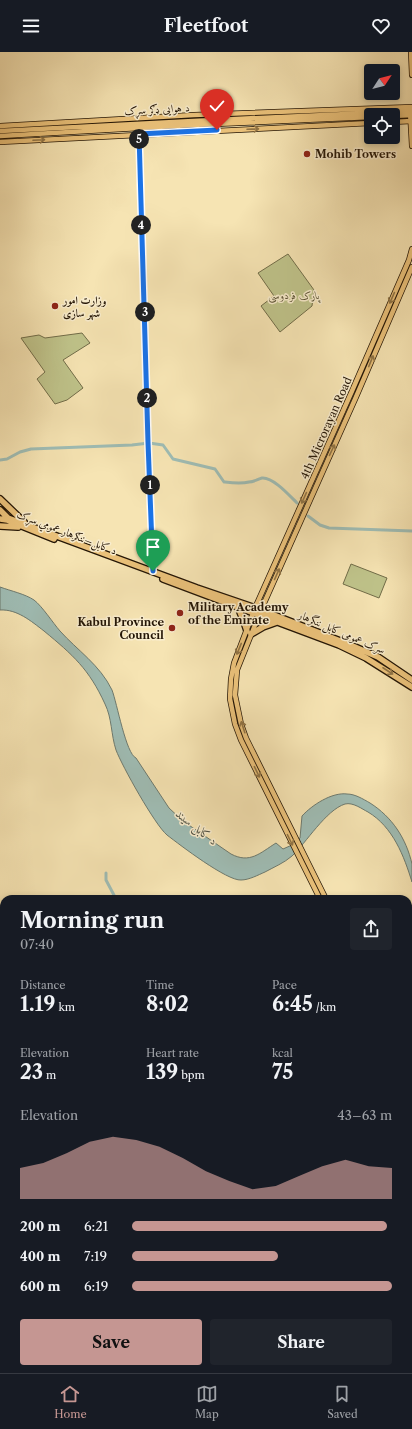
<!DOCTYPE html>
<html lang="en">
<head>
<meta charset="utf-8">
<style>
  :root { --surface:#171b24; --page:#20242c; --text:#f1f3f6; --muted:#9ea1a6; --line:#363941; --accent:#c59692 }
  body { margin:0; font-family:"Libre Caslon Text",Amiri,serif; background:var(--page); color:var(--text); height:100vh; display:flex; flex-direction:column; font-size:15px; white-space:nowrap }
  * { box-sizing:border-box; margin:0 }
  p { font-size:13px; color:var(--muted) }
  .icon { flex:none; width:22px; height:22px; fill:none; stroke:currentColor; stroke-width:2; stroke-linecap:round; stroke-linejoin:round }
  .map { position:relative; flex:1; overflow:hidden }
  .details { position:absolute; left:0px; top:843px; width:412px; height:478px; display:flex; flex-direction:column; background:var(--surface); border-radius:12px 12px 0 0; box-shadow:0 2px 6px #0003 }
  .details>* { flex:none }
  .needle { width:26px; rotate:54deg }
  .tools { position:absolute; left:364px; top:12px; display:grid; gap:8px }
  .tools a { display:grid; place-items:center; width:36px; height:36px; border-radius:4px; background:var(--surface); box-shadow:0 2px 6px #0003; font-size:20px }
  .pin { position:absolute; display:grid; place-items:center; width:34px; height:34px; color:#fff; margin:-41px -17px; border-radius:50% 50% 50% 0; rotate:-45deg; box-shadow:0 0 4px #0007 }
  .pin .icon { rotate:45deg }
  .km { position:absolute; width:20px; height:20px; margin:-10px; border-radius:50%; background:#222; color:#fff; font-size:11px; line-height:20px; text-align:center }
  .round { display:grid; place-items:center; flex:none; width:42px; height:42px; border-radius:4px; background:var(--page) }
  .headline { display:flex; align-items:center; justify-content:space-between; height:68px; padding:0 20px }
  h1 { font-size:22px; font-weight:700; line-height:30px }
  .stats { display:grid; grid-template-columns:repeat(3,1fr); gap:6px; height:68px; padding:4px 20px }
  .stats div { display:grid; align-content:center }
  .stats b { font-size:20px; font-weight:700 }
  .stats small { font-size:11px; font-weight:400 }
  .stats p { font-size:11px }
  .chart { height:112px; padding:8px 20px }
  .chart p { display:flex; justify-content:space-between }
  .chart svg { width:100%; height:72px; margin-top:4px; fill:var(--accent); opacity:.7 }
  .button { display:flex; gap:8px; margin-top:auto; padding:8px 20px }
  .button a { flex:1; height:46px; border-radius:4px; background:var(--accent); color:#111; font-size:16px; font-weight:700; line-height:46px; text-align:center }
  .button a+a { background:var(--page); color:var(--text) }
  ul { padding:0 20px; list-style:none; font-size:13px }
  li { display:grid; grid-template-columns:64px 48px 1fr; align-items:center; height:30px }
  li i { height:10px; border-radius:5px; background:var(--accent) }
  header { display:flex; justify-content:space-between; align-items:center; height:52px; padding:0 20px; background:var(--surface); font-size:18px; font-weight:700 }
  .tab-bar { display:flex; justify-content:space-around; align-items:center; height:56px; border-top:1px solid var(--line); background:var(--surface); font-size:11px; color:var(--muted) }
  .tab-bar a { display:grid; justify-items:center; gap:2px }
  .tab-bar .on { color:var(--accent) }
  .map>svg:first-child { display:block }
  .green { fill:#bfc38a; stroke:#716c48 }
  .water { fill:#9fbdb5; stroke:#6d7a6f }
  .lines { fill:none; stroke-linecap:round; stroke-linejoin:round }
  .stream { stroke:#6d7a6f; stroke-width:1 }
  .canal { stroke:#9fbdb5; stroke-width:3 }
  .minor-casing { stroke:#584930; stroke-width:5.5 }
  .major-casing { stroke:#231505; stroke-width:6 }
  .highway-casing { stroke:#231505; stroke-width:8 }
  .minor { stroke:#f9edce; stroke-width:3.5 }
  .major { stroke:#ebc27a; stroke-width:4.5 }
  .highway { stroke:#ebc27a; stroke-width:5.5 }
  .oneway { stroke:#917445 }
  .route-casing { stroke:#fff; stroke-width:8 }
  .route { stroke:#1a73e8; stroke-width:5 }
  .poi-dot { fill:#8f2418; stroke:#f9edce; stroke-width:1.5 }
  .labels { text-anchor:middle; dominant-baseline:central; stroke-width:3; stroke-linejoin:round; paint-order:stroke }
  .street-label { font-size:11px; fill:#231505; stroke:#f9edce }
  .poi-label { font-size:11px; font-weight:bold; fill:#231505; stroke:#f9edce; text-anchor:start }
  .park-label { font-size:11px; font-style:italic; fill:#5a5234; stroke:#f9edce }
  .water-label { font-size:12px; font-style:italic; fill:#4e5043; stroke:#f9edce }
</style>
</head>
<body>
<header><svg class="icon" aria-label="menu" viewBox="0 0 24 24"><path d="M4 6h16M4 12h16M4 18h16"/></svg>Fleetfoot<svg class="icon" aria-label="heart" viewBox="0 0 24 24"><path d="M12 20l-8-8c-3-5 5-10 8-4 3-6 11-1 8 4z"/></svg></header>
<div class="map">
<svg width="412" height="1321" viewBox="0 0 412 1321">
  <rect width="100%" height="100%" fill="#f6e4b3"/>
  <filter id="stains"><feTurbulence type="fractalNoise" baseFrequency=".005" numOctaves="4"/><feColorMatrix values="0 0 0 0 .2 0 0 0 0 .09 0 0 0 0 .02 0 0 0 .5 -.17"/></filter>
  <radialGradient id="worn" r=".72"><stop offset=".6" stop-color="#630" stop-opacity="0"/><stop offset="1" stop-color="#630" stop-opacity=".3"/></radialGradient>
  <path class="green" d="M288,202L314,238L312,254L280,280L261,254L274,244L258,221Z
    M82,281L90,291L63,308L83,336L67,348L55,352L37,327L45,320L21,286L39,283L45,286Z
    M351,512L387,526L379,546L343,532Z
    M0,962L4,964V1078L0,1082Z"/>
  <path class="water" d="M0,535C11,539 25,542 34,548C42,554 53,571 60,579C77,598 100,613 112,638C117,651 126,702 136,706L169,756L183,769L231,802C250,812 260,801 276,791L283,797L292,793L300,786L302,764C312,753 332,740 347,742C355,742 363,747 370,751C392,765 406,786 412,812C412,817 412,824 412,830C404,804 393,775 368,760C362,757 353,750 345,752C326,758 306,791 292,804C284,811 274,815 265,820C258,823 249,828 241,828C227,829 180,793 167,783C155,773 122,714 116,698C111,683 112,666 105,652C89,617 73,603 44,579C31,569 17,557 0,558Z"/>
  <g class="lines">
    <path class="stream" d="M408,1268L412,1273"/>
    <path class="canal" d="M0,408L7,407L20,400L31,397L132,393L149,391L163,393L173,407L215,417L224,430C233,431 241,432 249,430C254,430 258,427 262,426C273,425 289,443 297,451
      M308,464L320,473L329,476L412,479
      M106,821V828L116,847"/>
    <g class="minor-casing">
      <path id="minor" d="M139,82L148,390L153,519
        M0,924L4,928
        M0,962L4,964
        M408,1271L412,1276
        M221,1317L222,1321"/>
    </g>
    <g class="major-casing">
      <path id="major" d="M411,0L412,23
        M410,59L412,94
        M393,64L412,63
        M393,70L412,69
        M0,74L194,63L412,55
        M0,79L193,69L412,59
        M0,84L192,73L371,65
        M0,90L371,71
        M320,847L241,688L235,672L230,647L231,627L234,611L255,556L352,339L409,208L412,197
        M326,847L246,686L241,672L235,643L237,618L261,558L356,345L412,215
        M408,1016L412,1025
        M408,1029L412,1038"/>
    </g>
    <g class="highway-casing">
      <path id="highway" d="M0,447L24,470
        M0,458L8,466L197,536L261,558L348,592L378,605L412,628
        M0,467L7,468L54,487
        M0,474L18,475
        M163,527L339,593L366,606L412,635
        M238,555L244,570L247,579
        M251,582L263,575L277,570"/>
    </g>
    <use href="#minor" class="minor"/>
    <use href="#major" class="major"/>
    <use href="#highway" class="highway"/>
  </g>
  <defs><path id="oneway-shaft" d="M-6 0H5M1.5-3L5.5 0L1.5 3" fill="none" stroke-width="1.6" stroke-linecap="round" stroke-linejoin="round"/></defs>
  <g class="oneway">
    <use href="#oneway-shaft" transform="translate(253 77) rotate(-2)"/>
    <use href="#oneway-shaft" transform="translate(39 88) rotate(-3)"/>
    <use href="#oneway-shaft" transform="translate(392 246) rotate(114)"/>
    <use href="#oneway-shaft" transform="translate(371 309) rotate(-68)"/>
    <use href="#oneway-shaft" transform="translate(332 398) rotate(-65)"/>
    <use href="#oneway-shaft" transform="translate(304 446) rotate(114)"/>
    <use href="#oneway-shaft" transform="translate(277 522) rotate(-66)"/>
    <use href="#oneway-shaft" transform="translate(239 597) rotate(112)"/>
    <use href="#oneway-shaft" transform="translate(388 619) rotate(33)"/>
    <use href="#oneway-shaft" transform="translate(243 675) rotate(-108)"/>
    <use href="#oneway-shaft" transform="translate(257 720) rotate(64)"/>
    <use href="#oneway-shaft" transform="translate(290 788) rotate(64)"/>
  </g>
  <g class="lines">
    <g class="route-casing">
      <path id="route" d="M153,519L148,390L139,82L217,78"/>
    </g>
    <use href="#route" class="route"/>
  </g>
  <g class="poi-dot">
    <circle cx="307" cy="102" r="4"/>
    <circle cx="55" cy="254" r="4"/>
    <circle cx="180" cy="561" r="4"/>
    <circle cx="172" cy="576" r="4"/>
  </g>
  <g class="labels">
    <g class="street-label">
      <text transform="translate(157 57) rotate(-3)">د هوایی ډګر سړک</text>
      <text transform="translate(326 376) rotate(-66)">4th Microrayan Road</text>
      <text transform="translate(67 480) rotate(21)">د کابل–ننګرهار عمومي سړک</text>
      <text transform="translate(342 580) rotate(23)">سرک عمومی کابل ننگرهار</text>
    </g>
    <g class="poi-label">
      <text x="315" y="102">Mohib Towers</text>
      <text x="63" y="248">وزارت امور<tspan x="63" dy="13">شهر سازی</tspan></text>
      <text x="188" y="555">Military Academy<tspan x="188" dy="13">of the Emirate</tspan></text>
      <text x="164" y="570" text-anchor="end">Kabul Province<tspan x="164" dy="13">Council</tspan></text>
    </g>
    <g class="park-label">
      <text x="294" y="243">پارک فردوسی</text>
    </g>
    <g class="water-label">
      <text transform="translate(197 775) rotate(38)">د کابل سيند</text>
    </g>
  </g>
  <rect width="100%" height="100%" filter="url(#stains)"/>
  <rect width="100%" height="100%" fill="url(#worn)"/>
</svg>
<div class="tools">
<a><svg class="needle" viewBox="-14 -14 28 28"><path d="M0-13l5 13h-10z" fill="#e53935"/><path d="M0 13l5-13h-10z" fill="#9ea1a6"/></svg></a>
<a><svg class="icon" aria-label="locate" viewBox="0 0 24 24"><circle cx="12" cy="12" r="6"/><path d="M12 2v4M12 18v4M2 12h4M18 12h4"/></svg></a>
</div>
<div class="pin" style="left:153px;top:519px;background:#1e9e55"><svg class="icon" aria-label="arrive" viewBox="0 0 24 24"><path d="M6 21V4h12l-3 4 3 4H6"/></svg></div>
<div class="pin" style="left:217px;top:78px;background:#d93025"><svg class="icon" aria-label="check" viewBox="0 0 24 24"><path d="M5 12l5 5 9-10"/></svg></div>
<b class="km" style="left:150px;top:433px">1</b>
<b class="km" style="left:147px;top:346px">2</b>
<b class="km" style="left:145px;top:260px">3</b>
<b class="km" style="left:141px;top:173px">4</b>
<b class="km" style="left:139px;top:87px">5</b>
<section class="details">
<div class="headline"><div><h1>Morning run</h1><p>07:40</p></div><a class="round"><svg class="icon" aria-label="share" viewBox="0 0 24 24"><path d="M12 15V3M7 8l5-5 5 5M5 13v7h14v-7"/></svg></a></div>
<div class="stats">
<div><p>Distance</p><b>1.19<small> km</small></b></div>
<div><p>Time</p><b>8:02</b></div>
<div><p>Pace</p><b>6:45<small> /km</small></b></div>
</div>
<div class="stats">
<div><p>Elevation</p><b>23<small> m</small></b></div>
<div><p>Heart rate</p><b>139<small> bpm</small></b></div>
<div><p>kcal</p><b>75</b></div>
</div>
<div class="chart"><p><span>Elevation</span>43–63 m</p>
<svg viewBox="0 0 160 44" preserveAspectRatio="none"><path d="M0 44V25L10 22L20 16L30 9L40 6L50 8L60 12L70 19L80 27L90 33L100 38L110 36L120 30L130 24L140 20L150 24L160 25V44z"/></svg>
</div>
<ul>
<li><b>200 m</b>6:21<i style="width:98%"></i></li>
<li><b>400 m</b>7:19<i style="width:56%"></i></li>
<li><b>600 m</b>6:19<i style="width:100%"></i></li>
</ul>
<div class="button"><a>Save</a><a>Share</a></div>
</section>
</div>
<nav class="tab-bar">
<a class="on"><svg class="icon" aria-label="home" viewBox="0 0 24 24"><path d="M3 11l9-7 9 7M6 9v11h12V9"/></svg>Home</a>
<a><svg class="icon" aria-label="map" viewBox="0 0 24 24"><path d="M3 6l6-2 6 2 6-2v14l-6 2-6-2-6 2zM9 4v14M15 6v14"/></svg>Map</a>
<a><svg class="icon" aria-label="saved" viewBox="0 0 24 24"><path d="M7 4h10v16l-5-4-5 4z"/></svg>Saved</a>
</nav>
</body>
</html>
